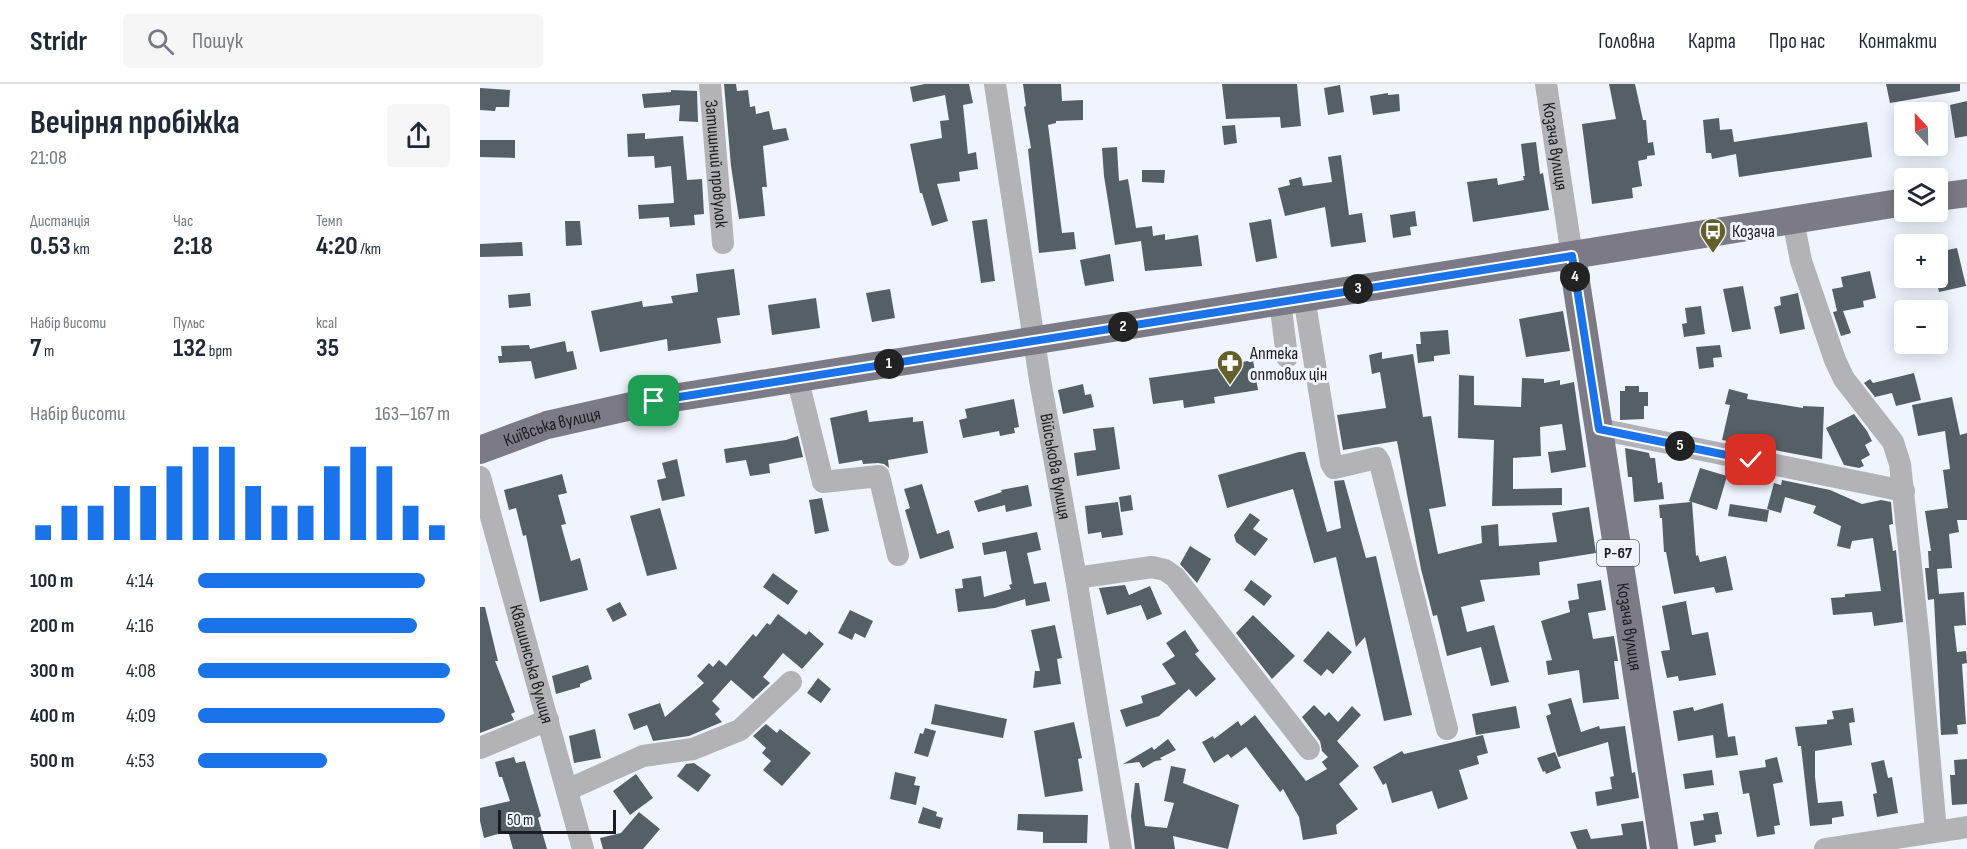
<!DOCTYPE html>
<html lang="uk">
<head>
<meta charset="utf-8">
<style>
  :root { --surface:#fff; --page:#f6f6f7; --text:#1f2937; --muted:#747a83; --line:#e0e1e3; --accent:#1a73e8 }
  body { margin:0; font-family:"Sofia Sans Condensed",sans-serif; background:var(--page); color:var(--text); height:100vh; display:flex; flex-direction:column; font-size:22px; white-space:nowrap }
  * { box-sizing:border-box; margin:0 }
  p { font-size:20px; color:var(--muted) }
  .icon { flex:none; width:33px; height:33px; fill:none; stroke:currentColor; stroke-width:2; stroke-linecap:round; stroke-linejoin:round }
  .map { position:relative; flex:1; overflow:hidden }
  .sheet { display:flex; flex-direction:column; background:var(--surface); width:480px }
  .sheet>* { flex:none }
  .needle { width:39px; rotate:338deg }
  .fabs { position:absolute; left:1414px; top:18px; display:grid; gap:12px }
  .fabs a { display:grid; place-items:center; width:54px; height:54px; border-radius:6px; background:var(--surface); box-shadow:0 3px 15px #0003; font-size:30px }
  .scale { position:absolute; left:18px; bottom:15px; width:118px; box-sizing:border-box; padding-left:6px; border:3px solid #1b1d21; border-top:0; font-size:16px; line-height:21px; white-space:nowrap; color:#1b1d21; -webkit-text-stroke:4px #eff4fd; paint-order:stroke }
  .pin { position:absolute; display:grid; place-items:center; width:51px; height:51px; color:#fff; margin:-26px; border-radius:12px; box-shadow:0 3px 9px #0006 }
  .km { position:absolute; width:30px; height:30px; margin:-15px; border-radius:50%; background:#222; color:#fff; font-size:16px; line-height:30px; text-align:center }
  .round { display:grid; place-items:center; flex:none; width:63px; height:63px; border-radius:6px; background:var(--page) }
  .overview { display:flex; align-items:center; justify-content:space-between; height:102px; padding:0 30px }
  h1 { font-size:33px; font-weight:700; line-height:45px }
  .metrics { display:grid; grid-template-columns:repeat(3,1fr); gap:9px; height:102px; padding:6px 30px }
  .metrics div { display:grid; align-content:center }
  .metrics b { font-size:26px; font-weight:700 }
  .metrics small { font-size:16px; font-weight:400 }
  .metrics p { font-size:16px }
  .chart { height:168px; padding:12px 30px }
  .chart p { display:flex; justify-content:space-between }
  .chart svg { width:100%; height:108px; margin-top:6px; stroke:var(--accent); stroke-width:6 }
  ul { padding:0 30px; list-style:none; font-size:20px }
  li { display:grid; grid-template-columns:96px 72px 1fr; align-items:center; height:45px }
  li i { height:15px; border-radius:8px; background:var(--accent) }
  header { display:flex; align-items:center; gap:36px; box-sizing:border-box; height:84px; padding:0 30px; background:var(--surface); border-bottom:2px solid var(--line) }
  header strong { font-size:28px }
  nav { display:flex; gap:33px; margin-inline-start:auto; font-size:21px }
  .search { width:420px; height:54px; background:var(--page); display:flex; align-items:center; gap:15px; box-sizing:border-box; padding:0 21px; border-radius:6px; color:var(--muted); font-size:22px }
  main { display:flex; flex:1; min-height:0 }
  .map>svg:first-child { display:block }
  .building { fill:#556066 }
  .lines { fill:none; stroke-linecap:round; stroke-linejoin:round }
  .minor { stroke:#b2b2b7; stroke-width:22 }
  .major { stroke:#7c7a84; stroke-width:28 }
  .route-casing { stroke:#fff; stroke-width:12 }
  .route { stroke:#1a73e8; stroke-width:8 }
  .labels { text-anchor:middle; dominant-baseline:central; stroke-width:6; stroke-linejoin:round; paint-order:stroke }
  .shield { fill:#eff4fd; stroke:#5b5e63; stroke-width:1.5 }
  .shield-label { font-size:16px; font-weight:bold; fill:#1b1d21 }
  .street-label { font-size:18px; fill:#1b1d21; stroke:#eff4fd }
  .poi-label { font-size:18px; fill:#1b1d21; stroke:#eff4fd; text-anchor:start }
</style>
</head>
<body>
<header>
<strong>Stridr</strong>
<div class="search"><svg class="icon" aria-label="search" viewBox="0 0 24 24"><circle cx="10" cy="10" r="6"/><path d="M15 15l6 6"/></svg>Пошук</div>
<nav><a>Головна</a><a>Карта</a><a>Про нас</a><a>Контакти</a></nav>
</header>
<main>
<section class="sheet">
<div class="overview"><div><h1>Вечірня пробіжка</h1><p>21:08</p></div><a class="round"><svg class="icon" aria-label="share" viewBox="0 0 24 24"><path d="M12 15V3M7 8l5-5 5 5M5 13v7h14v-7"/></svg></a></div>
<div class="metrics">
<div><p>Дистанція</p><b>0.53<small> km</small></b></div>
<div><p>Час</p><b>2:18</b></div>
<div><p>Темп</p><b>4:20<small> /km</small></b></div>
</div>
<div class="metrics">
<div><p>Набір висоти</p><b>7<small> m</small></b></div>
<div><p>Пульс</p><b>132<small> bpm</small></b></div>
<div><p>kcal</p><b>35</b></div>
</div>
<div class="chart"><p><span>Набір висоти</span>163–167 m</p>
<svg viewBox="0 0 160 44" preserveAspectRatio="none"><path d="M5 44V38M15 44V30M25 44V30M35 44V22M45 44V22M55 44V14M65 44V6M75 44V6M85 44V22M95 44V30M105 44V30M115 44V14M125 44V6M135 44V14M145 44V30M155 44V38"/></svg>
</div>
<ul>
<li><b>100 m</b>4:14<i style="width:90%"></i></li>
<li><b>200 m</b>4:16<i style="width:87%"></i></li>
<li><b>300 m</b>4:08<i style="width:100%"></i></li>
<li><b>400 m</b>4:09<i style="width:98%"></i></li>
<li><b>500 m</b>4:53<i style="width:51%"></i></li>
</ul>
</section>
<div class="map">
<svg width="1487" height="765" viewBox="0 0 1487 765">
  <rect width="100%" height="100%" fill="#eff4fd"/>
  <path class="building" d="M244,0H256L257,7L268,6L270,23L275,22L276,30L289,27L293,46L306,44L309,56L283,62L287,103H282L285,132L259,135L251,82Z
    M445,0H489L493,19L483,21L488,70L496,68L498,85L479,88L480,97L457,100L468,137L452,142L442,109H440L430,60L462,54L460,37L469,36L465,11L433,18L430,3Z
    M543,0H581L582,17L603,16V36L576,37V39L568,41L582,149L594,148L596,165L559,169L548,65L551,64L544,23L546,22Z
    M742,0H817L821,42L801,44L800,33L746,35Z
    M1129,0H1155L1163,36H1166L1168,59L1173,58L1175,71L1167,72V75L1158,77L1162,102L1152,104L1153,114L1112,120L1102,40L1136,35Z
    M1406,0H1480V7L1410,19Z
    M860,1L864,28L848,31L844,4Z
    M0,4L30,6L29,23H16L15,27L0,26Z
    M191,6L217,7L218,38L199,37L200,21L164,24L162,10L191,8Z
    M908,9V11L919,10L920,27L893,31L890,12Z
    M1487,17V52L1475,54L1470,21Z
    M1239,34L1240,46L1252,45L1254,58L1387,38L1392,73L1259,93L1256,70L1232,75L1231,69H1226L1223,36Z
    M755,41L757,59L744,61L742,42Z
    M165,49V55L203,52L207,96L222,95L224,130L214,131L215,141L190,143L189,133L159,135L158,121L194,119L191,82L175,84L174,72L148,73L147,50Z
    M0,56H35V74L0,73Z
    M1056,58L1060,90L1063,89L1069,126L993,138L987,98L1017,94L1018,101L1044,96L1043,92H1045L1041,60Z
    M637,63L639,97L648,95L656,144L672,142L673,152L685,150V156L718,151L722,182L665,187L661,157L635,161L624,92L622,64Z
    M861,71L869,131L882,129L886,158L851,163L845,123L805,132L798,104L810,101L809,96L821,93L823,102L852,98L848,73Z
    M662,86H685L684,99L662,98Z
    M935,127L937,142L930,143L931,151L913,154L910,131Z
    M507,135L515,197L501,199L492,137Z
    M791,135L797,174L776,178L769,139Z
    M85,137H100L102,161L86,162Z
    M42,158L43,172L0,173V160Z
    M1477,164L1486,202L1459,208L1456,194H1458V168Z
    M630,170L634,197L605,202L600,176Z
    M254,185L260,231L237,234L241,259L188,267L187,255L120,268L111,227L162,217L163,223L193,219L191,212L218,208L216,190Z
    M1390,187L1396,214L1383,217L1384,223L1363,227L1371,249L1361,252L1353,228L1357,227L1352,205L1363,203L1361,193Z
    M1263,202L1271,245L1252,248L1243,205Z
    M410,205L415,234L392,238L386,209Z
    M50,209L51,222L29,224L28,211Z
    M1318,209L1325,245L1300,250L1294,223L1301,221L1300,213Z
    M336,214L340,244L292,251L288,221Z
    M1221,222L1225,250L1204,253L1202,240L1207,239L1205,224Z
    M1083,227L1090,267L1046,273L1039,235Z
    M968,246L970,270L954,272V277L938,279L936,260H941L940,248Z
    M85,257L87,268L93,267L97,285L55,295L51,277L19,279L18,272H22L21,262L49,261L50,265Z
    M1240,261L1242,273L1233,274L1234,283L1219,285L1216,263Z
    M902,268V275L933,270L943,333L951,332L966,422L949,425L958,470L1002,459L1001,442L1018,440L1019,462L1077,458L1072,429L1109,423L1116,469L1059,478L1060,491L1000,496L1005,517L981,523L987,548L1014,541L1029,598L1011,602L1001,563L967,572L957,531L953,532L941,485L917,357L863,366L857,331L906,324L900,288L892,290L889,271Z
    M773,276L778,306L734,313L735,319L704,324L703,316L673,320L669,294L741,284L740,282Z
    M1434,289L1441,316L1416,322L1412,309L1395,313L1384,299L1390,295L1393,299Z
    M979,291L994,292V321L1041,323L1042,294L1064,295V299L1080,296V301L1094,298L1106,383L1071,389L1068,368L1086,366L1082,340L1060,343L1061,372L1033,374V405L1082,404V421L1012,422L1014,356L978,354Z
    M603,300L605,311L611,310L614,323L583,330L578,306Z
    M1145,302H1159V308H1168V322H1164V335L1140,336V307H1145Z
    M1249,305L1268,310L1267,315L1323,324V322L1344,323L1342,375L1242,356L1250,321L1245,320Z
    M1472,313L1480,351L1487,349V436H1477L1479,448L1469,450L1472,484L1457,485L1459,510L1484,508L1486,541L1474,542L1477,568L1486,567L1487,579L1482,580L1486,640L1477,641L1478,650L1461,651L1454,515L1448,516L1445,484H1449L1448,467H1451L1445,427L1468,424L1463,386L1470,385L1465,347L1438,352L1432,321Z
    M534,315L539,343L534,344L535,349L520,352L519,347L483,354L479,336L487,334L485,325Z
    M387,326L389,338L433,333V338L443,337L448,369L408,376L409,384L404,380L398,379L383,380L382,376L359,380L350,334Z
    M1374,330L1387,347L1392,357L1385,361L1390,371L1381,376L1384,382L1379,384L1364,381L1346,344Z
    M634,343L640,385L597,392L594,369L616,366L613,345Z
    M318,352L323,373L289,380L290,389L270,392L266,376L246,379L244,365L306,356Z
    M1145,364L1169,369L1170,374H1175L1178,399L1182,398L1184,415L1154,418L1152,393H1148Z
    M819,368H825L847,448L861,444L854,397L864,396L886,474L896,472L932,631L904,637L885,553L876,563L856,473L834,479L813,405L747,424L738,391Z
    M197,375L205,412L182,417L177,396L186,394L182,379Z
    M1220,384L1247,392L1237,426L1212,418L1216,472L1218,471L1220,478L1246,472L1253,506L1236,509L1234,503L1194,510L1186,468H1184L1182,434H1180L1179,421L1211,418L1209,417Z
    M82,390L87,409L78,411L86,440L81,441L91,477L100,474L108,506L60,518L46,451L43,452L36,424L29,426L24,406Z
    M1302,396L1350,406L1382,420L1401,416L1411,418L1413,440L1409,441L1413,467L1416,466L1423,538L1394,542L1392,528L1353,531L1351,514L1365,513V510L1401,507L1393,454L1372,457L1370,465L1357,462L1361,442L1333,429L1336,422L1305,413L1301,429L1287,425L1294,399L1301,401Z
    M442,400L457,450L469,446L474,464L440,475L425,426L430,424L424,405Z
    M548,401L552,422L526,428L525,421L498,428L494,417L522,408L521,406Z
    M651,411L653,426L641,428L639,413Z
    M342,414L349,447L335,450L329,416Z
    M638,418L643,451L622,454L621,448L608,450L605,422Z
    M1250,420L1289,426L1287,438L1248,432Z
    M180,424L197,485L167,492L150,432Z
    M770,429L780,436L773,445L788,455L775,472L756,458L754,451Z
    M557,448L561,466L547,469L554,500L566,498L570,517L546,522L545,515L515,524L478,528L475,505L483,504L482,495L501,492L504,513L531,505L529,501L532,500L526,467L504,471L502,459Z
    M710,462L731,475L717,499L700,480Z
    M293,489L318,507L308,521L283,503Z
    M771,496L792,512L784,522L764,506Z
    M1121,496L1126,526L1108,529L1113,555L1134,552L1138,577H1134L1139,615L1103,619L1099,586L1068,591L1066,577L1072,576L1061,537L1090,528L1088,517L1099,515L1097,500Z
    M645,501L649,511L670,502L682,530L667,536L661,521L627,531L619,504Z
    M1206,517L1212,551L1228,548L1236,591L1199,597L1198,592L1187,594L1181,567L1190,566L1182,522Z
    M140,518L147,531L133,538L126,525Z
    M0,523H5L18,577H15L35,628L31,630L34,636L0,649Z
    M370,526L393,537L385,554L375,549L372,556L358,549Z
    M298,530L326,551L329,547L344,560L322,585L303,569L283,593L290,599L273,615L251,596L232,617L240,625L235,630L242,638L209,652L173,657L167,641L154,646L148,630L180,619L185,633L224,599L217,592L229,579L233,583L239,576L246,582L273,550L276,553L287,539L290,541Z
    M773,531L815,572L792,595L756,549Z
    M575,541L582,574L577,575L581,600L553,604L555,587H560L551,546Z
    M705,546L719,567L715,570L736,595L716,613L709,605L679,632L646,643L640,626L663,619L661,612L696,600L682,580L695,572L686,559Z
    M848,547L872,568L853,590L847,585L841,592L823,577Z
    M108,581L112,595L100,600V603L76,610L72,592Z
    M338,594L351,605L341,619L327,609Z
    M1091,614L1101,648L1119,642L1120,645L1145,642L1152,689L1155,688L1159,714L1117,722L1115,708L1132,705L1130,693L1134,692L1128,658L1078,673L1066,632L1071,630L1068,620Z
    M1243,619L1248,653L1255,652L1258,671L1236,674L1233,651L1198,657L1193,627L1213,623L1214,627Z
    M455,620L527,635L523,654L451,640Z
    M834,621L845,632L849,628L858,638L872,622L881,631L857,657L879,682L859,700L878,725L856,741L857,750L823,756L819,733L803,705L800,708L766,663L751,674L748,670L734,679L722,658L733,652L734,655L758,637L761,642L775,631L826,697L847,685L842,678L848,673L842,667L840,657L822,633Z
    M1036,622L1040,644L996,651L992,630Z
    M1373,624L1375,638L1369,639L1372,661L1335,667V693L1338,719L1362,717L1364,732L1352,734V740L1330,742L1321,662H1318L1315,643L1347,640V636L1354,635L1352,627Z
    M594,638L602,674L598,675L603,707L565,713L554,647Z
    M286,640L297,649L300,645L331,669L302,702L283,686L291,677L282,669L286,664L273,652Z
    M445,644L456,647L448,673L434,669L440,649L443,650Z
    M115,645L121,674L94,679L89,652Z
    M1003,651L1008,669L997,672L999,680L979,686L988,715L958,725L952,707L912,719L906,699L903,701L893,683L922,667L924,670Z
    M688,655L696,666L680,674L682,676L675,677L663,684L659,678L643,680L672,663L674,666Z
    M1075,668L1081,684L1066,690L1065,687L1063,688L1057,674Z
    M34,673L36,679L45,677L61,732L58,734L67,765H33L28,747L4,754L0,737V724L30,717L22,693H19L15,678Z
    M1297,673L1303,698L1293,700L1300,741L1294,742L1295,750L1277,753L1269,709L1263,710L1259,687L1286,683L1285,676Z
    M1487,675V720L1472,721L1470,691H1475L1474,676Z
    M1404,676L1408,694L1412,693L1418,729L1397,733L1393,710L1397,709L1391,679Z
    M214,679L231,691L218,708L197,692L206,680Z
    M691,682L706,685L703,699L759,721L748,765L693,752L695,765H655L651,732L655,699H659L665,742L687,744L694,719L684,717Z
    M1232,686L1234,701L1205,705L1203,690Z
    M415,688L436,693L434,701L440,702L436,721L410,715Z
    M156,690L173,714L150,731L133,707Z
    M443,723L457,728L456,732L463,734L460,745L438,739Z
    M159,728L180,745L163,765H123L120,754L141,749Z
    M1238,728L1242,750L1235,751L1236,758L1214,762L1210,738L1224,736L1223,730Z
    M538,730L608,731L607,759H563V748L537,746Z
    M1163,737L1167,765H1097L1090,748L1107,745L1111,755L1143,751L1141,740Z"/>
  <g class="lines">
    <g class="minor">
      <path id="s1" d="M230,0L243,159"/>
      <path id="s2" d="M515,0L560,296L596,494L641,765"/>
      <path id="s3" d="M1066,0L1092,172"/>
      <path d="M1313,136L1321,177L1355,276L1364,295L1413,358L1420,380L1439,557L1456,747"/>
      <path d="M824,213L851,379L854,384L897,374L900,379L967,645"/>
      <path d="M800,217L807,273"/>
      <path d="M317,293L343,398L399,392L418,471"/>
      <path d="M1119,345L1424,407"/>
      <path id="s4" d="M0,393L103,765"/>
      <path d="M596,494L672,483L685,486L695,493L829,665"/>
      <path d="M0,664L68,636"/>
      <path d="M87,706L163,672L213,665L260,646L311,598"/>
      <path d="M1345,765L1487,743"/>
    </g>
    <g class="major">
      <path d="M1458,113L1487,109"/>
      <path id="s5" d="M1092,172L1184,765"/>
      <path id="s6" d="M0,366L67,341L174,317L1425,118"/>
    </g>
  </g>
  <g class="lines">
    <g class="route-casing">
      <path id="route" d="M174,317L1092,172L1119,345L1271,376"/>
    </g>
    <use href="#route" class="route"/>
  </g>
  <defs>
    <g id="bus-pin" transform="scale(1.35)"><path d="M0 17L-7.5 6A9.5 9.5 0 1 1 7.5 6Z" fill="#64602c" stroke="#eff4fd"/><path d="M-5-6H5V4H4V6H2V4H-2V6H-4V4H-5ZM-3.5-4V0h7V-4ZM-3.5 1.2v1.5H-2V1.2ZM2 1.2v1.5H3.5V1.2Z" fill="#fff"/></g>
    <g id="pharmacy-pin" transform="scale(1.35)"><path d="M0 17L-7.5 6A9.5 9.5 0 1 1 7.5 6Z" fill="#64602c" stroke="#eff4fd"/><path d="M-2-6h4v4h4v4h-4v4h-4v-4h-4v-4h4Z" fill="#fff"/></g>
  </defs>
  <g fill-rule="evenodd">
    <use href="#bus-pin" x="1233" y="147"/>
    <use href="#pharmacy-pin" x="750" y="279"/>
  </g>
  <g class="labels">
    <rect class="shield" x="1117" y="456" width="42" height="26" rx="4.5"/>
    <g class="shield-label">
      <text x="1138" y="469">Р-67</text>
    </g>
    <g class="street-label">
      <text stroke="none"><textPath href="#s3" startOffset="63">Козача вулиця</textPath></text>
      <text stroke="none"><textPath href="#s1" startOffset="80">Затишний провулок</textPath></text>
      <text stroke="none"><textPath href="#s6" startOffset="76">Київська вулиця</textPath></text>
      <text stroke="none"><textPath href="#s2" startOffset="387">Військова вулиця</textPath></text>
      <text stroke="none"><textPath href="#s5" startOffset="375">Козача вулиця</textPath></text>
      <text stroke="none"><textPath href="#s4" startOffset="194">Квашинська вулиця</textPath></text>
    </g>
    <g class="poi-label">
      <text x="1252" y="147">Козача</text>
      <text x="770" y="269">Аптека<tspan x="770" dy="21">оптових цін</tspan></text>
    </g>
  </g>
</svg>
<div class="fabs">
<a><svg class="needle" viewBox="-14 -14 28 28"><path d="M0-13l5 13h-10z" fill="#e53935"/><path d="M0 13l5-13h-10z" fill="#747a83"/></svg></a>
<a><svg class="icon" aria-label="layers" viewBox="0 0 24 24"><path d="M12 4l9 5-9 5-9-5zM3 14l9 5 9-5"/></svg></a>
<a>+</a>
<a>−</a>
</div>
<div class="scale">50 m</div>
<div class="pin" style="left:174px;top:317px;background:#1e9e55"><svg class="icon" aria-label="arrive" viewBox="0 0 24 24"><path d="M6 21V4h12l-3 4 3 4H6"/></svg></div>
<div class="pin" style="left:1271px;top:376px;background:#d93025"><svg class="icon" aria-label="check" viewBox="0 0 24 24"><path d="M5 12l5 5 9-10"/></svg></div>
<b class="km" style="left:409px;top:280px">1</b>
<b class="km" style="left:643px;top:243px">2</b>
<b class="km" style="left:878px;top:205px">3</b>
<b class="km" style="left:1095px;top:193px">4</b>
<b class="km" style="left:1200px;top:362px">5</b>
</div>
</main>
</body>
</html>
